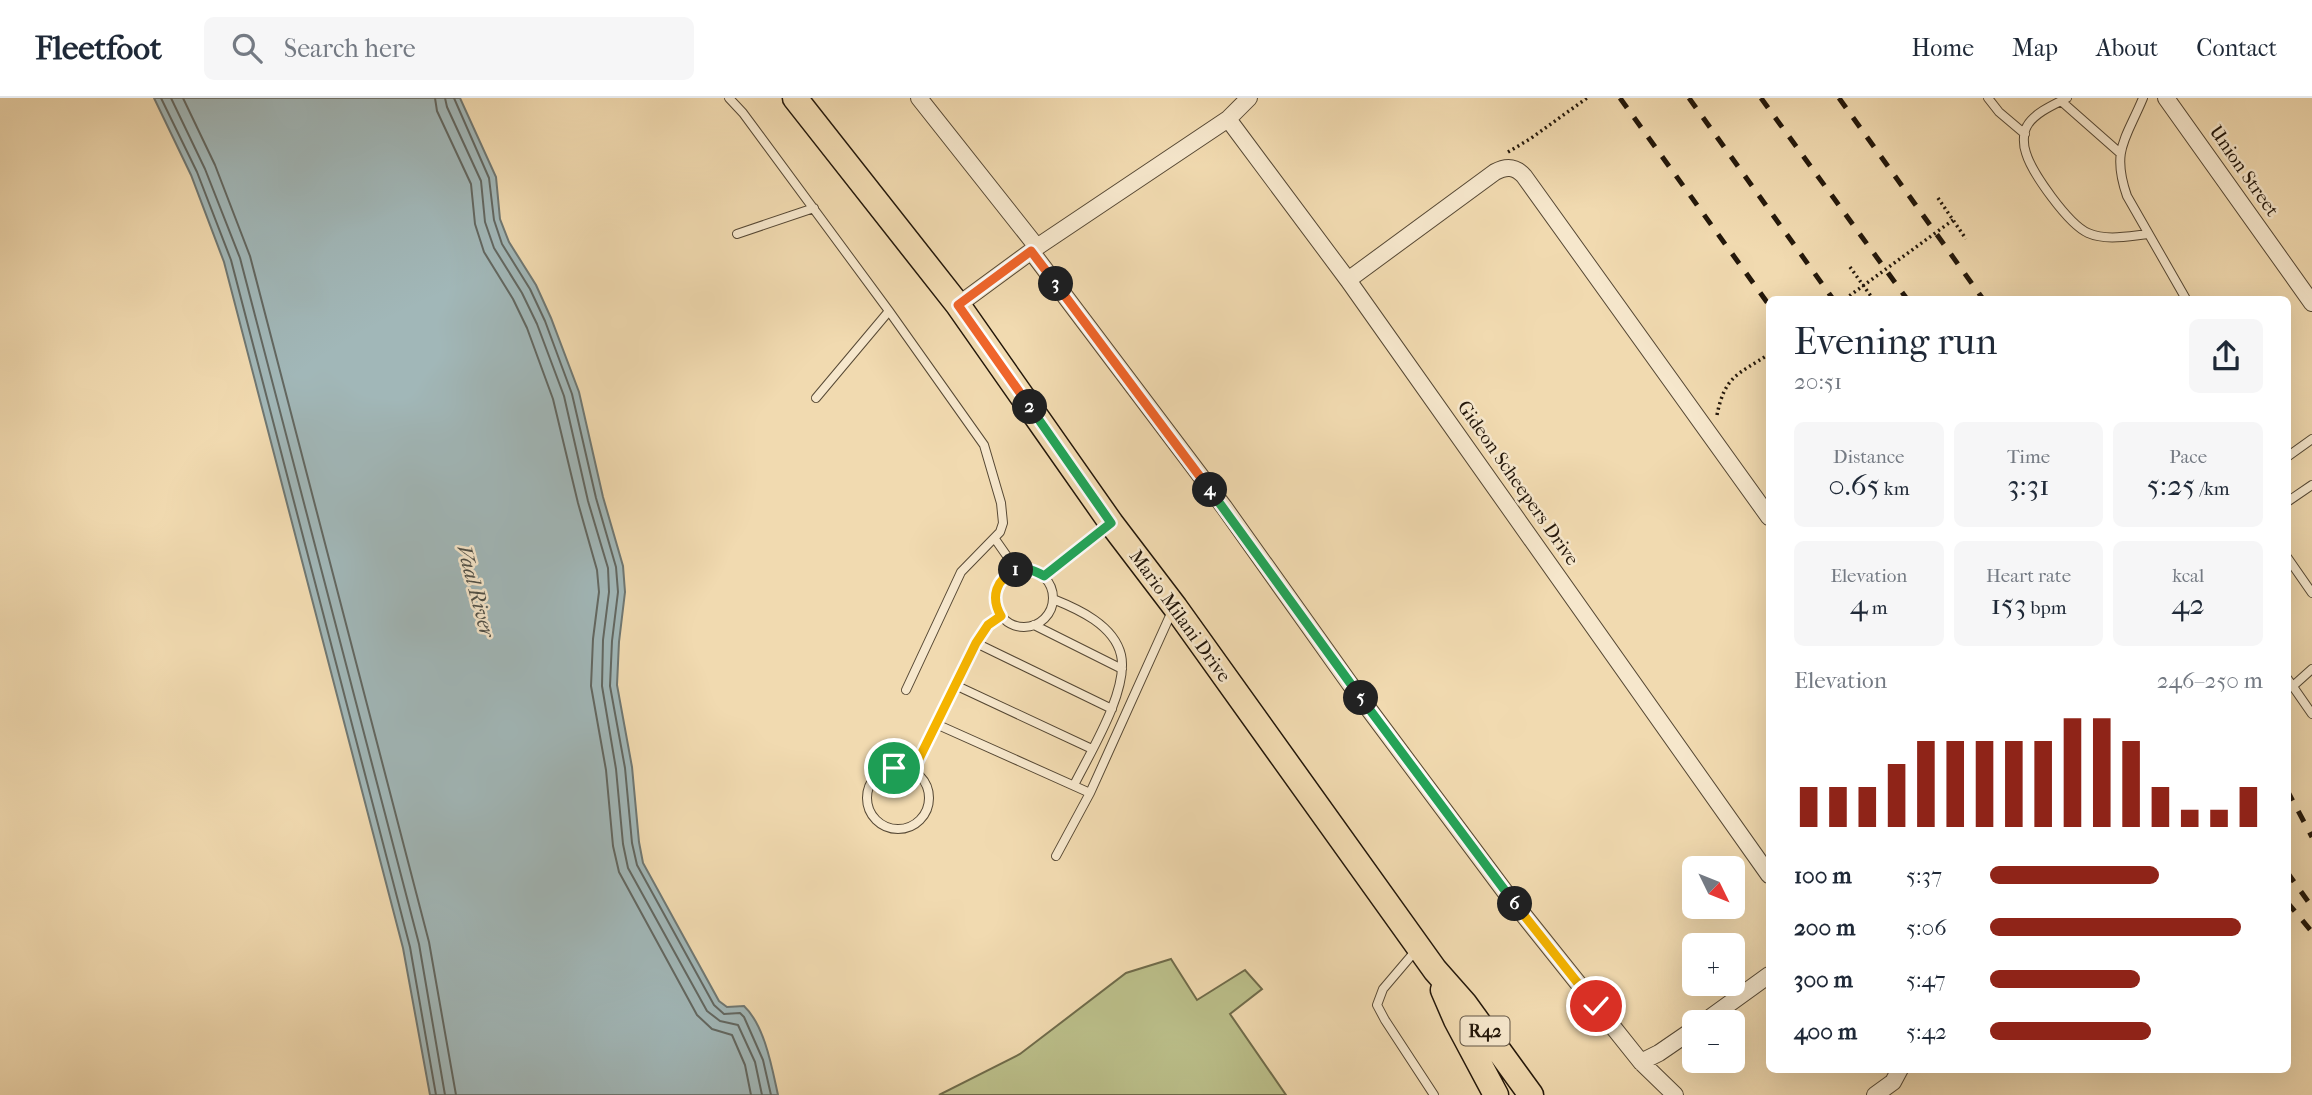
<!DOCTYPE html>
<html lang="en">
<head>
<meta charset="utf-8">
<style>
  :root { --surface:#fff; --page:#f6f6f7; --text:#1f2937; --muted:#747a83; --line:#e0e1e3; --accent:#8f2418 }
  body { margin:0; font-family:"IM FELL French Canon",serif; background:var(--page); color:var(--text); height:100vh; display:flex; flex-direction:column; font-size:26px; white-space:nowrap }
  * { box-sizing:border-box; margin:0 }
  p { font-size:23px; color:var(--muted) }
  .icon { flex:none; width:38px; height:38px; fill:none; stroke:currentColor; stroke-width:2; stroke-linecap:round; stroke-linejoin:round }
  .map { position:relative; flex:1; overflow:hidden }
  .drawer { position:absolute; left:1766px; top:198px; width:525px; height:777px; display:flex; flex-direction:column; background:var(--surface); border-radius:10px; box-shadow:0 7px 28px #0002 }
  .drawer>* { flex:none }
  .needle { width:46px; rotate:133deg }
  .fabs { position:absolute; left:1682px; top:758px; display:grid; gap:14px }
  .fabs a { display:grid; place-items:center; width:63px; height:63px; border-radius:10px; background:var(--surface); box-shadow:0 7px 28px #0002; font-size:35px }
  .pin { position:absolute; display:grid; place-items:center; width:60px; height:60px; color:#fff; margin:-30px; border:4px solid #fff; border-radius:50%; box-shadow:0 2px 7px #0007 }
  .km { position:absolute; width:35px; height:35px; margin:-18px; border-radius:50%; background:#222; color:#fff; font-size:19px; line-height:35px; text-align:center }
  .round { display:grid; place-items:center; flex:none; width:74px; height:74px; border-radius:10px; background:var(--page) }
  .headline { display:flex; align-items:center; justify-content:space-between; height:119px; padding:0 28px }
  h1 { font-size:38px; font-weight:600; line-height:52px }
  .stats { display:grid; grid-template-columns:repeat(3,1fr); gap:10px; height:119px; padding:7px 28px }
  .stats div { display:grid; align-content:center; border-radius:10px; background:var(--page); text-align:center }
  .stats b { font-size:30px; font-weight:600 }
  .stats small { font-size:19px; font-weight:400 }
  .stats p { font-size:19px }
  .chart { height:196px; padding:14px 28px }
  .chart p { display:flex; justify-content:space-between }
  .chart svg { width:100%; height:126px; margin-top:7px; stroke:var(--accent); stroke-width:6 }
  ul { padding:0 28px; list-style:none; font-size:23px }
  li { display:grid; grid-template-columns:112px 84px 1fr; align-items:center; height:52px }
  li i { height:18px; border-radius:9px; background:var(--accent) }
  header { display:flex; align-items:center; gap:42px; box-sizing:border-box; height:98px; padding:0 35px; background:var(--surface); border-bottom:2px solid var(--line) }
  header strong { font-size:33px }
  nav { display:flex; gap:38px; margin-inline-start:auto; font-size:24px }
  .search { width:490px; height:63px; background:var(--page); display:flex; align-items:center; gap:18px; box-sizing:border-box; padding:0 24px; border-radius:10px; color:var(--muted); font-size:26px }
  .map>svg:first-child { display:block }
  .green { fill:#bbbf8a; stroke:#6f6b4a; stroke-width:2 }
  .water { fill:#a1b7b8; stroke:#6f7772; stroke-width:2 }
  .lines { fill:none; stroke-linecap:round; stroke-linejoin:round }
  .shore { stroke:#626761; stroke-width:2 }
  .service-casing { stroke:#564834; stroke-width:10 }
  .minor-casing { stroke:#564834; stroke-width:18 }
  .primary-casing { stroke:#23170a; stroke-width:27 }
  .path { stroke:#23170a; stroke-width:3.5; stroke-dasharray:2 3.5; stroke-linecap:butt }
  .service { stroke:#f6e7cc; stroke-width:8 }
  .minor { stroke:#f6e7cc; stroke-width:16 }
  .primary { stroke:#f1dab0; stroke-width:24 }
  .rail { stroke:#23170a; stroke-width:5; stroke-dasharray:12 12; stroke-linecap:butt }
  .path-bridge { stroke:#23170a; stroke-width:3.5; stroke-dasharray:2 3.5; stroke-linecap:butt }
  .split-1-casing { stroke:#fff; stroke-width:14 }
  .split-2-casing { stroke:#fff; stroke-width:14 }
  .split-3-casing { stroke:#fff; stroke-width:14 }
  .split-4-casing { stroke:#fff; stroke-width:14 }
  .split-5-casing { stroke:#fff; stroke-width:14 }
  .split-6-casing { stroke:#fff; stroke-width:14 }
  .split-7-casing { stroke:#fff; stroke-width:14 }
  .split-1 { stroke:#f5b400; stroke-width:9 }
  .split-2 { stroke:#22a559; stroke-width:9 }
  .split-3 { stroke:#f0652b; stroke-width:9 }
  .split-4 { stroke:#f0652b; stroke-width:9 }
  .split-5 { stroke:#22a559; stroke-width:9 }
  .split-6 { stroke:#22a559; stroke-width:9 }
  .split-7 { stroke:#f5b400; stroke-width:9 }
  .labels { text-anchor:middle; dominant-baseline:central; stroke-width:5; stroke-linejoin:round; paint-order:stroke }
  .shield { fill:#f6e7cc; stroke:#625544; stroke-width:2 }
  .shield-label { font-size:18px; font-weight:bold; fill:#23170a }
  .street-label { font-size:19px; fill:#23170a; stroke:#f6e7cc }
  .water-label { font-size:21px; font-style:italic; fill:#4f4f47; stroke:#f6e7cc }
</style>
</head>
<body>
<header>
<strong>Fleetfoot</strong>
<div class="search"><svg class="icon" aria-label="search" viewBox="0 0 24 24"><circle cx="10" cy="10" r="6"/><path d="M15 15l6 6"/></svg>Search here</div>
<nav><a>Home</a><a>Map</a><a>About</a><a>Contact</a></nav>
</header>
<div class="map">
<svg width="2312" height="997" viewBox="0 0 2312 997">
  <rect width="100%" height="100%" fill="#f1dab0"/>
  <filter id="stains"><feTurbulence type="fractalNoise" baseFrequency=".00286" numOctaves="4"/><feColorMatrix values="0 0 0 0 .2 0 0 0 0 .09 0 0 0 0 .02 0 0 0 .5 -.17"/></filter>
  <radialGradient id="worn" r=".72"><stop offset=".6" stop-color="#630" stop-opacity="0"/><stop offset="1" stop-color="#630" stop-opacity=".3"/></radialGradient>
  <path class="green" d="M1171,861L1197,902L1245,872L1262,891L1230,916L1286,997H939L1020,956L1126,875Z"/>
  <path class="water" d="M154,0H460L496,79L500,121L509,144L536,187L551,220L579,294L603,399L623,468L625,494L619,544L617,587L632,669L639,744L643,765L719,903L727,909L744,908C765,928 772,970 778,997H430L403,850L224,164L191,77Z"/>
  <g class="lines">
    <path class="shore" d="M161,0L197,74L231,162L410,849L436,997
      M171,0L205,71L240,160L419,846L445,997
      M183,0L215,67L250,158L429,844L456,997
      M435,0L437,13L471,86L475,126L484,154L513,201L527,230L553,301L578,405L597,472L599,494L593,541L591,588L606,672L613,748L619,774L697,917L712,931L732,937L745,967L751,997
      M445,0L447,9L481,83L485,124L494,150L522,195L537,226L564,298L588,403L608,470L609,494L603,542L602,588L616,671L623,746L628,770L707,913L720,923L738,927L755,964L762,997
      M454,0L489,80L494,122L502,146L530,191L545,223L572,296L596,400L616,469L618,494L612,543L610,588L625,670L632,745L637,767L714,907L724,916L740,915L744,919L763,962L771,997"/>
    <g class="service-casing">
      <path id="service" d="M729,0L743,15L889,213L984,347L1001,405L1003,425L1000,434L961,474L906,592
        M1988,0L1999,14L2025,36
        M2067,0C2055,6 2034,15 2027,28C2023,35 2023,47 2026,55C2032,75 2068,126 2088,135C2106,143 2129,138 2148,136
        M2143,0C2126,41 2111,52 2127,98L2186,201
        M2061,3L2120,55
        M737,136L814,110
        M816,300L889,213
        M2287,359L2312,341
        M2287,404L2312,387
        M995,441L1016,471
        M2287,459L2312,495
        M995 500a29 29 0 1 1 58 0a29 29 0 1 1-58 0Z
        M1044,478L1109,427
        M1053,501C1078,511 1114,527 1121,557C1129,592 1090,655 1074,687
        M1034,527L1122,571
        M976,545L1112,611
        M2287,580L2312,616
        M955,587L1092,651
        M2293,588L2312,571
        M936,626L1090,695
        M867 700a31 31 0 1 1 62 0a31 31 0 1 1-62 0Z
        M913,673L976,545L987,527L1001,518
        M1056,758L1090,695L1173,511
        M1417,851L1383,891L1377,907L1385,922L1434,997"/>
    </g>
    <g class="minor-casing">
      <path id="minor" d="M919,0L1037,149
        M2166,0L2312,205
        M1228,21L1348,182L1769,777
        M1031,153L1224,409L1350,586L1506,795L1641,964L1675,997
        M1348,182L1495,74C1506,68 1515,68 1524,78L1769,419
        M958,207L1037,149L1228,21L1249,0
        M1704,924L1769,877
        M1641,964L1659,955L1694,931
        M1875,997L1893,984L1900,971"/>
    </g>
    <g class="primary-casing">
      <path id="primary" d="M795,0L958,207L1111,425L1175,509L1435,872L1465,906L1531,997
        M1443,892L1456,922L1496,997"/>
    </g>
    <path class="path" d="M1508,54L1530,41L1587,0
      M1938,100L1966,141
      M1850,169L1873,201
      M1717,317C1725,277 1738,277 1769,256"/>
    <use href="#service" class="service"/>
    <use href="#minor" class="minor"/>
    <use href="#primary" class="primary"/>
    <path class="rail" d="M1620,0L1769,207
      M1689,0L1833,201
      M1761,0L1907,201
      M1839,0L1983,201
      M2287,692L2312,739
      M2287,774L2312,809
      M2287,804L2312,834"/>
    <path class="path-bridge" d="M1845,201L1953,122"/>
  </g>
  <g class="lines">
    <g class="split-1-casing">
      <path id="split-1" d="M894,670L913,673L976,545L988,527L1001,518C990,499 996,481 1016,472"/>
    </g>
    <g class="split-2-casing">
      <path id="split-2" d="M1016,472C1027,470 1034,472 1044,478L1111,425L1030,309"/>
    </g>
    <g class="split-3-casing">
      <path id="split-3" d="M1030,309L958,207L1031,153L1056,186"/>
    </g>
    <g class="split-4-casing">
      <path id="split-4" d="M1056,186L1210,392"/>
    </g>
    <g class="split-5-casing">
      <path id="split-5" d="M1210,392L1361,600"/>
    </g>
    <g class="split-6-casing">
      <path id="split-6" d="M1361,600L1515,806"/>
    </g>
    <g class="split-7-casing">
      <path id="split-7" d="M1515,806L1596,908"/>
    </g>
    <use href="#split-1" class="split-1"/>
    <use href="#split-2" class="split-2"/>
    <use href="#split-3" class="split-3"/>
    <use href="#split-4" class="split-4"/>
    <use href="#split-5" class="split-5"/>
    <use href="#split-6" class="split-6"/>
    <use href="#split-7" class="split-7"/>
  </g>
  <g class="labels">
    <rect class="shield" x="1460.5" y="918.5" width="49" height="29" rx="5"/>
    <g class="shield-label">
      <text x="1485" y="933">R42</text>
    </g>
    <g class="street-label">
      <text transform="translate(2244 73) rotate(55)">Union Street</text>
      <text transform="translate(1518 385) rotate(55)">Gideon Scheepers Drive</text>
      <text transform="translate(1180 518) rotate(54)">Mario Milani Drive</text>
    </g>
    <g class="water-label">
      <text transform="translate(476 493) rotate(75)">Vaal River</text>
    </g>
  </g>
  <rect width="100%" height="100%" filter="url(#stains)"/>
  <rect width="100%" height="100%" fill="url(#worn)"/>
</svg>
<div class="fabs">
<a><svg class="needle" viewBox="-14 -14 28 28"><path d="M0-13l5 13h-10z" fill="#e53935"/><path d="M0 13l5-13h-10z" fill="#747a83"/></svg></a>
<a>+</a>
<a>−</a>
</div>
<div class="pin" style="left:894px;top:670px;background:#1e9e55"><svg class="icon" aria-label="arrive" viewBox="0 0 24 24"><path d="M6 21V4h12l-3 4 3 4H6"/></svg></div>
<div class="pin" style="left:1596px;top:908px;background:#d93025"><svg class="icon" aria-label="check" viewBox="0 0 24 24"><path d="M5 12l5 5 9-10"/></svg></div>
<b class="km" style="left:1016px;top:472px">1</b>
<b class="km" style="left:1030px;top:309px">2</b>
<b class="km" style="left:1056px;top:186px">3</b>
<b class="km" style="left:1210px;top:392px">4</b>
<b class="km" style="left:1361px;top:600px">5</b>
<b class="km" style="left:1515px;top:806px">6</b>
<section class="drawer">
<div class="headline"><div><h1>Evening run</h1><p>20:51</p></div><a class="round"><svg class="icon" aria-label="share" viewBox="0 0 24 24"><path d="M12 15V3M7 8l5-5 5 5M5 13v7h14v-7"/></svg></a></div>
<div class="stats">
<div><p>Distance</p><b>0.65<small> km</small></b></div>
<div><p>Time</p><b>3:31</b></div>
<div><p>Pace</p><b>5:25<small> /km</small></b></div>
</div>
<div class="stats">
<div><p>Elevation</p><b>4<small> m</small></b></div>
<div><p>Heart rate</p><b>153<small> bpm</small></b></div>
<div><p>kcal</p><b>42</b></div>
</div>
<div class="chart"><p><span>Elevation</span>246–250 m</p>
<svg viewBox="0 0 160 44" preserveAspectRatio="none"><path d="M5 44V30M15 44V30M25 44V30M35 44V22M45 44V14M55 44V14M65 44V14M75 44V14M85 44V14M95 44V6M105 44V6M115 44V14M125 44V30M135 44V38M145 44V38M155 44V30"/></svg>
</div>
<ul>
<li><b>100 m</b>5:37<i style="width:62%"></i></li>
<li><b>200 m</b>5:06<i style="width:92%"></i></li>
<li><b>300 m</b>5:47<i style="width:55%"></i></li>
<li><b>400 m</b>5:42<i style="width:59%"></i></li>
</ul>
</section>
</div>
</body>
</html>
